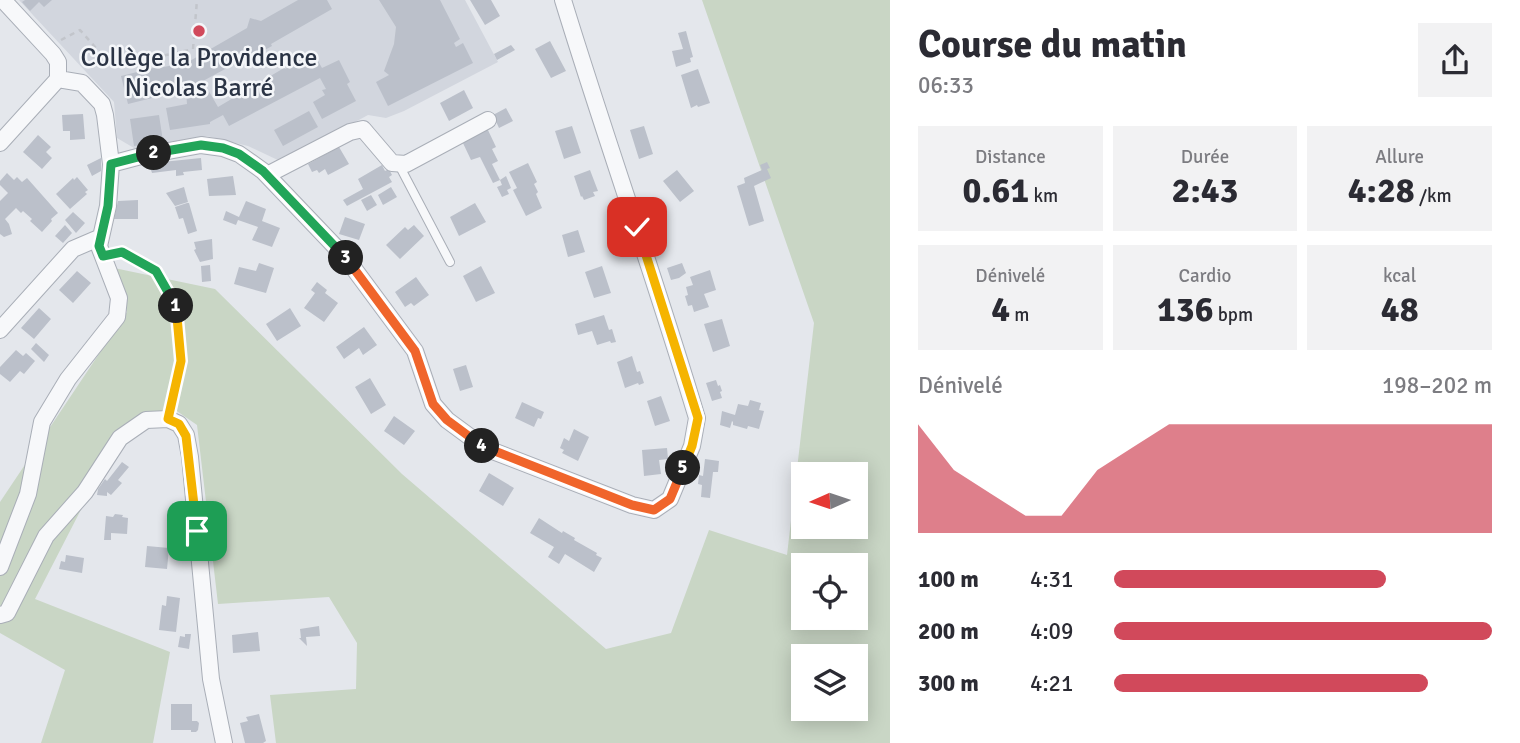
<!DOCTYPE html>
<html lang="fr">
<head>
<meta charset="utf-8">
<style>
  :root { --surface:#fff; --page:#f2f2f3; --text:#2b2b33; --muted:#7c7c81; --accent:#d1495b }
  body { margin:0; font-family:Signika,sans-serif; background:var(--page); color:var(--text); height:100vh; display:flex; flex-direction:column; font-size:26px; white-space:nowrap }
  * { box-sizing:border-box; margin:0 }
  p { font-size:23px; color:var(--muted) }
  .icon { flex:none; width:38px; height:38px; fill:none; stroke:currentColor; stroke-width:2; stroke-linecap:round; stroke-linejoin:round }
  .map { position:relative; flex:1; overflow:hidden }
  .side { display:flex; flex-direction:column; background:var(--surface); width:630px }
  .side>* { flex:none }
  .needle { width:46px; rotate:267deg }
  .fabs { position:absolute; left:791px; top:462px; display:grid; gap:14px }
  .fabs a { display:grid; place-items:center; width:77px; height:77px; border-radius:0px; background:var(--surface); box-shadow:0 4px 18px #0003; font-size:35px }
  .pin { position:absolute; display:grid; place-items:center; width:60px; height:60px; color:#fff; margin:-30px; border-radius:14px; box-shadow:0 4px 10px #0006 }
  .km { position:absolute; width:35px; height:35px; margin:-18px; border-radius:50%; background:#222; color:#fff; font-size:19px; line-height:35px; text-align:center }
  .round { display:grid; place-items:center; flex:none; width:74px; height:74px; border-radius:0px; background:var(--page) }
  .summary { display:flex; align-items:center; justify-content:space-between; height:119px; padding:0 28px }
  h1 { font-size:38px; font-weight:700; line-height:52px }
  .stats { display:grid; grid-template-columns:repeat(3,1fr); gap:10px; height:119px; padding:7px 28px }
  .stats div { display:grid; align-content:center; border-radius:0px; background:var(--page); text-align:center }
  .stats b { font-size:35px; font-weight:700 }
  .stats small { font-size:19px; font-weight:400 }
  .stats p { font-size:19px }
  .chart { height:196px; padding:14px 28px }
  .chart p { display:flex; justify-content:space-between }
  .chart svg { width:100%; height:126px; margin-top:7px; fill:var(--accent); opacity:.7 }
  ul { padding:0 28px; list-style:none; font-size:23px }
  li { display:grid; grid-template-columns:112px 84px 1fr; align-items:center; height:52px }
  li i { height:18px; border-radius:9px; background:var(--accent) }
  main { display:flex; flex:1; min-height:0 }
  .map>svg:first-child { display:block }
  .built { fill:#d2d6de }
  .green { fill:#c9d6c5; fill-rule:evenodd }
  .building { fill:#bbc0ca }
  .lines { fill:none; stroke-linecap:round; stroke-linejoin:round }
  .service-casing { stroke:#a9aeb7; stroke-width:10 }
  .minor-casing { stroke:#a9aeb7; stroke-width:18 }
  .path { stroke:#c2c5cb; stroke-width:2.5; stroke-dasharray:5 5; stroke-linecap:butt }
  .service { stroke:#f7f8fa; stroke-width:8 }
  .minor { stroke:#f7f8fa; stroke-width:16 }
  .split-1-casing { stroke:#fff; stroke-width:14 }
  .split-2-casing { stroke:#fff; stroke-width:14 }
  .split-3-casing { stroke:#fff; stroke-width:14 }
  .split-4-casing { stroke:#fff; stroke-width:14 }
  .split-5-casing { stroke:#fff; stroke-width:14 }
  .split-6-casing { stroke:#fff; stroke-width:14 }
  .split-1 { stroke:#f5b400; stroke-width:9 }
  .split-2 { stroke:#22a559; stroke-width:9 }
  .split-3 { stroke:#22a559; stroke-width:9 }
  .split-4 { stroke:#f0652b; stroke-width:9 }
  .split-5 { stroke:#f0652b; stroke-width:9 }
  .split-6 { stroke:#f5b400; stroke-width:9 }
  .poi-dot { fill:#d1495b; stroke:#f4f6f9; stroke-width:2.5 }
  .labels { text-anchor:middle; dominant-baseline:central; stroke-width:5; stroke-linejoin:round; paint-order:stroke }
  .poi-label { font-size:26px; fill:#2b3445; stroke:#f4f6f9 }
</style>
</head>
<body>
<main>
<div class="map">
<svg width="890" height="743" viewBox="0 0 890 743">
  <rect width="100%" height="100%" fill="#e4e7ec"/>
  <path class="built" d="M19,0H465L498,62L404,111L386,118L368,115L282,162L248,146L207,136L134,148L117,138L114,102Z"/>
  <path class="green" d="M702,0H890V743H276L270,695L356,689L357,643L329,597L218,604L197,425L171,407L125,424L35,599L170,652L153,743H41L65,670L0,633V502L127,312L114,268L215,289L402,474L606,649L671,633L709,530L787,555L814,323ZM803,474H856V527H803ZM803,565H856V618H803ZM803,656H856V709H803Z"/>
  <path class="building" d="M25,0H52L44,7L39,2L30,11L22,2Z
    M298,0H327L332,9L271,44L272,46L263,51L262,49L203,81L218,107L284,68L285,69L314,54L322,68L339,60L350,82L347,84L356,101L322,119L313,102L325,95L322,90L326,89L320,78L229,126L223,115L210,122V124L170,130L166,108L187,104L186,91L178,96L176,92L128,104L121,76L157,67L156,64L162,63V66H164V67L188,62L247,28L250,18L261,21Z
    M379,0H440L460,39L454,43L456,47L463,43L473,63L388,106L376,82L389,75L384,71L394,44L396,27Z
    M470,0H491L500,16L485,25Z
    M686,31L693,57L690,58L691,62L676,67L672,51L683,49L678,33Z
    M550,41L566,71L551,78L535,49Z
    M511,45L515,50L497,60L494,54Z
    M698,69L710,103L698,107L697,105L691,108L681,75Z
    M464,90L473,108L449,121L440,103Z
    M506,108L513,121L499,128L493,115Z
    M309,111L318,127L283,146L274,130Z
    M83,114L85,139L70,140V131H63L62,115Z
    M159,115L163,141L134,146L130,119Z
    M572,126L581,153L564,159L555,131Z
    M644,126L653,154L639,159L630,130Z
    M487,128L496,147L492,149L498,161L492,164L500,180L493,183L480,157L471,160L462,141Z
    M38,135L51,147L46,152L52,158L42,169L23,152Z
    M339,147L349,164L328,175L325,169L319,173L317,170L312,172L308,164Z
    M101,158V171L92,176L87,165Z
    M201,158L202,170L183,172L184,175L176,176V170L152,173L150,167L162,162Z
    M767,162L770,168L767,169L771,178L754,186L764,221L749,226L737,186L745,183L744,178L762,170L760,165Z
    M528,163L537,182L534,184L538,192L536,194L542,208L526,216L513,190L517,188L509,172Z
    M382,165L385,171L389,169L392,175L389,177L392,182L347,206L343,200L363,189L358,179Z
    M590,170L598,191L593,192L595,196L584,200L582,196L581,197L574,176Z
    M677,170L694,191L680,202L663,181Z
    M7,173L14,180L17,177L22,182L27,178L58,213L51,219L52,221L42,232L30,221L32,219L23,211L21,213L16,208L5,219L9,224L12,234L4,237L0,234V201L8,193L0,185V181Z
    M233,176L236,195L209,196L207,179Z
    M506,176L511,188L507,190L509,194L502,197L497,187L502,185L500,180Z
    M77,177L88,190L85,192L87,194L70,209L56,194L73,178L74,180Z
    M184,187L188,202L175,206L166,193Z
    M391,187L397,197L383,205L378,195Z
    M371,195L377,205L367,211L361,200Z
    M138,200V219H114L118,201Z
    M246,201L266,209L262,221L280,228L272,247L252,240L258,227L238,220L236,225L223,220L226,211L239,217Z
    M187,203H189L197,231L188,234L183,218L179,219L175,207Z
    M475,203L486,222L459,236L450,217Z
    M73,212L85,223L76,233L65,220Z
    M345,217L365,224L359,240L339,234Z
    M65,225L72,233L63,243L55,236Z
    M414,225L424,236L400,259L386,245L405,227L408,230Z
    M578,230L585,252L568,257L562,235Z
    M212,239L213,259L200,262L194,250L196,249L194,242Z
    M259,263L274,268L266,293L234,284L239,267L256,271Z
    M682,263L686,273L679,278L671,280L667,268Z
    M210,265L211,281L202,282L201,266Z
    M481,266L495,293L476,302L463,276Z
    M602,266L611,293L594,298L585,272Z
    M710,270L716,290L704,294L709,307L694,312L692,305L688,306L685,296L688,295L686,287L693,285L690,277Z
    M77,271L91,283L73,303L59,290Z
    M416,277L429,295L414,306L411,303L405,307L395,292Z
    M317,282L327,290L325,293L338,303L324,322L304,308L315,293L311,290Z
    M39,308L51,319L34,339L21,328Z
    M290,308L301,326L277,341L266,324Z
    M604,315L609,330L612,329L616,342L611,343L610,341L597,345L592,331L578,335L575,324Z
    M722,319L730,346L713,352L704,324Z
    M364,327L377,345L363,355L359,348L344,359L336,347Z
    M36,343L49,355L44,362L31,349Z
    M16,350L23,356L26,353L35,361L24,374L20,371L10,382L0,374V367Z
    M632,356L637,372L640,371L644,383L639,385L638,383L625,388L617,362Z
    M466,365L473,387L460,391L453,369Z
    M370,378L386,405L371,414L355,387Z
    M716,380L718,386L720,385L722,391L720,392L722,398L712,401L706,383Z
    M661,396L670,421L655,426L647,401Z
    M750,400L761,403L759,410L764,411L759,429L748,426L747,429L733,425V422L732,421L730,428L720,425L722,411L735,415L738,404L748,406Z
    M522,402L544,412L541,419L538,418L534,427L515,418Z
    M394,416L415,431L404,445L384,431Z
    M574,429L589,437L578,461L562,453L564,450L560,448L564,438L569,441Z
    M667,448L668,459L659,460L661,474L644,476L642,450Z
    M705,459L719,461L718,472H713L710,498L701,497L702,485L698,484L699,475L703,476Z
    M122,462L129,467L118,480L122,483L111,495L107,492V496L97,495L98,489L105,479L107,481Z
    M489,473L514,488L503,506L479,491Z
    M115,514L123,515L122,517L128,518L127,534L111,533V540H104L106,516L113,517Z
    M539,518L562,533L563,531L575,538L574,540L597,553L596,555L602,558L594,572L565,554L559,564L548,557L554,547L530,533Z
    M147,546L169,548L167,569L145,567Z
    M66,555L84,558L82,573L59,569L61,561L65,562Z
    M167,596L180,598L176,632L159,630L162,605L166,606Z
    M319,626L320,636L306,637L307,646L299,638H301L300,629Z
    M258,632L260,651L233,653L232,635Z
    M185,634H191L189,649L178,647L180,636L185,637Z
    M171,704H192V721H197L199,723L198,730L196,732H191V730H171Z
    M259,714L266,741L263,743H245L240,723L248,721L246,717Z"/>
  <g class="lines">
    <g class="service-casing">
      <path id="service" d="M398,163L450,262"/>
    </g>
    <g class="minor-casing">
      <path id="minor" d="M3,0L53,54L58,62V79
        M0,143L58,79
        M111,164L141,156L201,145L223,148L239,154L263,171L346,258L415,351L433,404L447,420L485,448L632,505L654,510L670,499L692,446L697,418C655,278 606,140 563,0
        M267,175L350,132L363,129L392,163L406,164L488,120
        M0,330L73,249L101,237
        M0,567L28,494L42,422L68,379L117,317L119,298L99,246L108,206L111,164L105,115L102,104L82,83L58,79
        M0,615L7,613L46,536L85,492L120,438L146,420L168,419L179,424L186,435L190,457L211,679L224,743"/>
    </g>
    <path class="path" d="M61,40L80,30L103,56L122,65L193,49L197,0
      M117,253L122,252L156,270L176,306L181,361L171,406"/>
    <use href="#service" class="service"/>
    <use href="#minor" class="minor"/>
  </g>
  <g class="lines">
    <g class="split-1-casing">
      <path id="split-1" d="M176,306L181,361L168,419L179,424L186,436L197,531"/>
    </g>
    <g class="split-2-casing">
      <path id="split-2" d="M154,153L111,164L108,206L99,246L103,256L122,252L156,271L176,306"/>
    </g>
    <g class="split-3-casing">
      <path id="split-3" d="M154,153L201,145L223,148L239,154L263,171L346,258"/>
    </g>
    <g class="split-4-casing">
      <path id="split-4" d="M346,258L415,351L433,404L447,420L482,446"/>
    </g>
    <g class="split-5-casing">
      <path id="split-5" d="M482,446L632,505L654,510L670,499L683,468"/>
    </g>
    <g class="split-6-casing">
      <path id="split-6" d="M637,227L698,418L692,446L683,468"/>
    </g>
    <use href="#split-1" class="split-1"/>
    <use href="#split-2" class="split-2"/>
    <use href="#split-3" class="split-3"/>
    <use href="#split-4" class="split-4"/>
    <use href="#split-5" class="split-5"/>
    <use href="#split-6" class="split-6"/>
  </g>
  <circle class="poi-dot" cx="199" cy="31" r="7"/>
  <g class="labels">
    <g class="poi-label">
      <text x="199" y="58">Collège la Providence<tspan x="199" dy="30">Nicolas Barré</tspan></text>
    </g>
  </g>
</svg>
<div class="fabs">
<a><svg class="needle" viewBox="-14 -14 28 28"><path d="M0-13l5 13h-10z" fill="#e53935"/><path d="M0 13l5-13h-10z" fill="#7c7c81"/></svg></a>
<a><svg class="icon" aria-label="locate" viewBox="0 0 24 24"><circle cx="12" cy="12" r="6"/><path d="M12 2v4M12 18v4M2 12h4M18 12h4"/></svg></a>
<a><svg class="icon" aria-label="layers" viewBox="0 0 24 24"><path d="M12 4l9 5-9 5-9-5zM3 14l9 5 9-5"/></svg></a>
</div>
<div class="pin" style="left:197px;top:531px;background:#1e9e55"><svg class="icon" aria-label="arrive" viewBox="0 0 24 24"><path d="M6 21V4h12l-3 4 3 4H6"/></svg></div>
<div class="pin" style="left:637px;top:227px;background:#d93025"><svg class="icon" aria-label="check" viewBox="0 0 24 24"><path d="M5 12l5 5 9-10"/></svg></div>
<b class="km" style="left:176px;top:306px">1</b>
<b class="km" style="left:154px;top:153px">2</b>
<b class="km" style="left:346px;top:258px">3</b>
<b class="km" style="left:482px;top:446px">4</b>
<b class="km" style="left:683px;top:468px">5</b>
</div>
<section class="side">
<div class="summary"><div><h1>Course du matin</h1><p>06:33</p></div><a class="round"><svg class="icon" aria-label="share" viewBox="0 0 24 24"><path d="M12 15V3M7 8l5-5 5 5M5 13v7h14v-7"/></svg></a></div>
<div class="stats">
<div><p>Distance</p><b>0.61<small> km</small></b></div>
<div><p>Durée</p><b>2:43</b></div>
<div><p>Allure</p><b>4:28<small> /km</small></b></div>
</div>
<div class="stats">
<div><p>Dénivelé</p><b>4<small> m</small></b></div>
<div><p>Cardio</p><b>136<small> bpm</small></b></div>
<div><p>kcal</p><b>48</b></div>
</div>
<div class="chart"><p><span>Dénivelé</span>198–202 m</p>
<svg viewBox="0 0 160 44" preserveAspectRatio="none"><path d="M0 44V6L10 22L20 30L30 38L40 38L50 22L60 14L70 6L80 6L90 6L100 6L110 6L120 6L130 6L140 6L150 6L160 6V44z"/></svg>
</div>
<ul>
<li><b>100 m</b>4:31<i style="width:72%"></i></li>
<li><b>200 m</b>4:09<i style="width:100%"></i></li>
<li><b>300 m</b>4:21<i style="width:83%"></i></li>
</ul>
</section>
</main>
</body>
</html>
